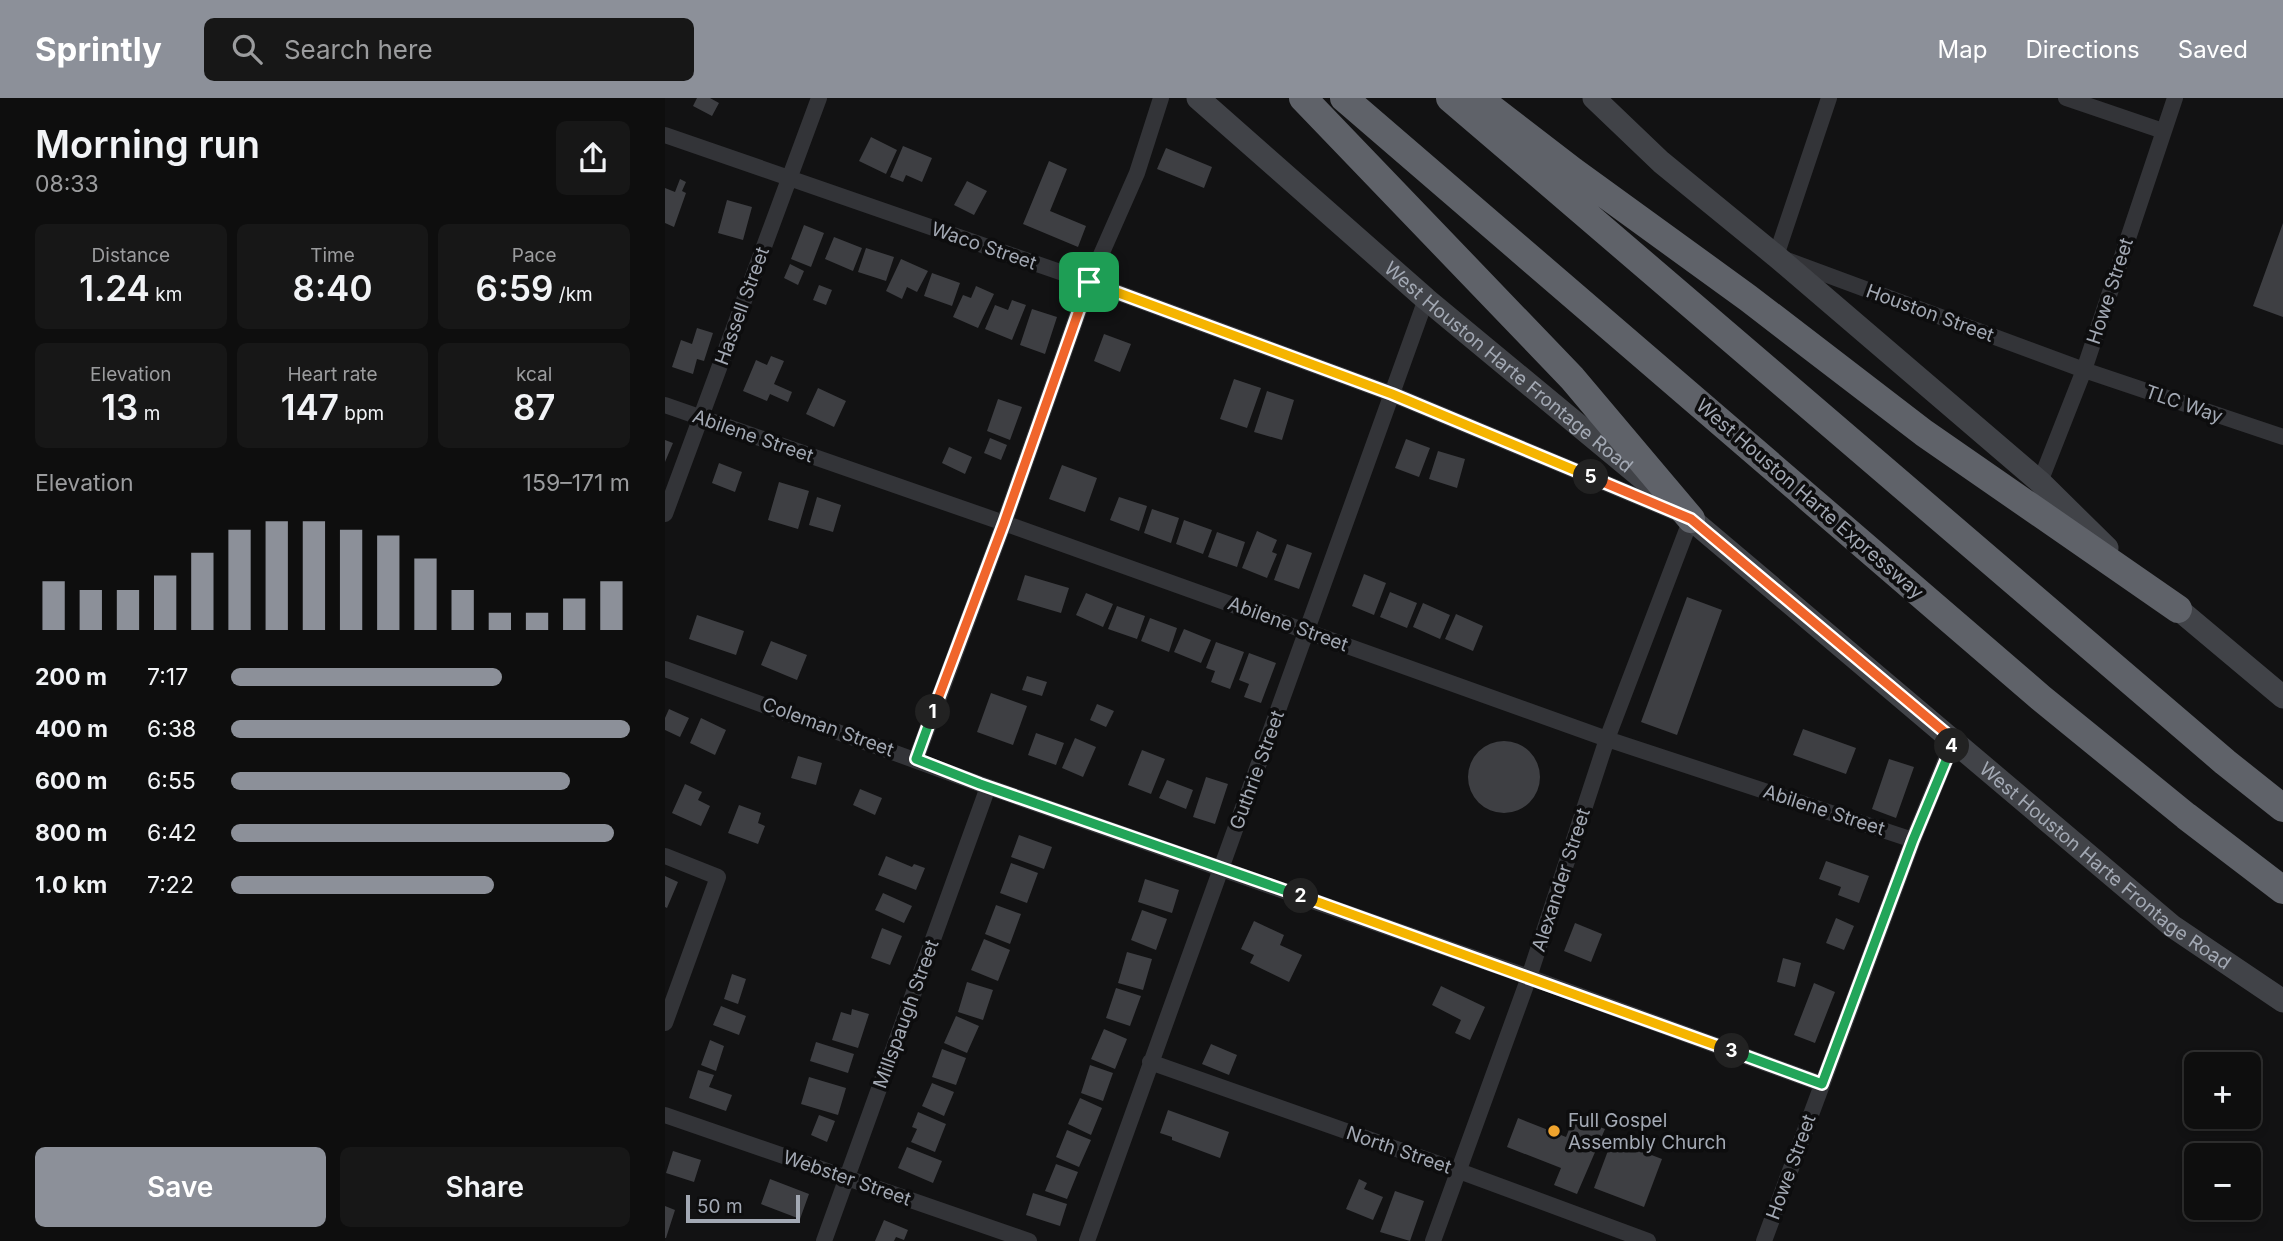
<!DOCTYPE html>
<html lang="en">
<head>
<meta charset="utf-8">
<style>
  :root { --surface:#0e0e0e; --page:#171717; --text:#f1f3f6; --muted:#9b9c9e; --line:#2e2e2e; --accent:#8c9099 }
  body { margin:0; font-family:Inter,sans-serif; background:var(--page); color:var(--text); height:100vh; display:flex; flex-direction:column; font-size:26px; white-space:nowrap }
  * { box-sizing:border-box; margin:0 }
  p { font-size:23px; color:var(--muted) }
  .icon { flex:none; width:38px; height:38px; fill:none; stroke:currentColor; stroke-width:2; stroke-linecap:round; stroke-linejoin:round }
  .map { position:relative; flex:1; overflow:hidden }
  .side { display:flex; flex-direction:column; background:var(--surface); width:665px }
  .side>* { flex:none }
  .buttons { position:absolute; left:1519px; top:954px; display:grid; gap:14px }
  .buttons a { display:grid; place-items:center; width:77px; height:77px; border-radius:10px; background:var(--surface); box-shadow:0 4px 10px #0003,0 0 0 2px var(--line); font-size:35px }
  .scale { position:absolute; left:21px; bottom:18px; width:114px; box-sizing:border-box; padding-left:7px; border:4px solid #a3a9b4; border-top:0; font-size:19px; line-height:24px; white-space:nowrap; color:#a3a9b4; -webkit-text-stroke:5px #0d0d0e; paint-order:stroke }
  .pin { position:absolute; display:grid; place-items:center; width:60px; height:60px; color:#fff; margin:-30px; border-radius:14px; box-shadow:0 4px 10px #0006 }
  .km { position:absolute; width:35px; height:35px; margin:-18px; border-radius:50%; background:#222; color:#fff; font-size:19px; line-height:35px; text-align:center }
  .round { display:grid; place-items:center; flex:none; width:74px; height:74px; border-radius:10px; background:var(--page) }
  .summary { display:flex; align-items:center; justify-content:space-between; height:119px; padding:0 35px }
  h1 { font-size:38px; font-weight:600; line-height:52px }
  .figures { display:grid; grid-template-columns:repeat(3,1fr); gap:10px; height:119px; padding:7px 35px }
  .figures div { display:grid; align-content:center; border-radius:10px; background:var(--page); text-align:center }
  .figures b { font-size:35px; font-weight:600 }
  .figures small { font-size:19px; font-weight:400 }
  .figures p { font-size:19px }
  .chart { height:196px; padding:14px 35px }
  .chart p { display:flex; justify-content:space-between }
  .chart svg { width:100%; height:126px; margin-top:7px; stroke:var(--accent); stroke-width:6 }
  .button { display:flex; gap:14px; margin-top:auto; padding:14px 35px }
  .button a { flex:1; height:80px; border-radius:10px; background:var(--accent); color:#fff; font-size:28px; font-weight:600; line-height:80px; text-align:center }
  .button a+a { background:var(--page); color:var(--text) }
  ul { padding:0 35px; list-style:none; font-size:23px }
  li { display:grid; grid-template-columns:112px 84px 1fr; align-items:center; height:52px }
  li i { height:18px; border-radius:9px; background:var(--accent) }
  header { display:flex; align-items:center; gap:42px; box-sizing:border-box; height:98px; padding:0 35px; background:var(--accent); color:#fff }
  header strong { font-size:33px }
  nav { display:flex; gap:38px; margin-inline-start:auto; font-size:24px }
  .search { width:490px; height:63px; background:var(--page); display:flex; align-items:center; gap:18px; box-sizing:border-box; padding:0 24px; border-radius:10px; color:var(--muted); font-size:26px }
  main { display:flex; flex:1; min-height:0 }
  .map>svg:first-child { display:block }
  .building { fill:#3e3f43 }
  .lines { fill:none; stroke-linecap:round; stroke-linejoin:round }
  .street { stroke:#333438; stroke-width:16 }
  .secondary { stroke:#414348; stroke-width:23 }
  .highway { stroke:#5f6269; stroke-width:28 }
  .split-1-casing { stroke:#fff; stroke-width:14 }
  .split-2-casing { stroke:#fff; stroke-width:14 }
  .split-3-casing { stroke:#fff; stroke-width:14 }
  .split-4-casing { stroke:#fff; stroke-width:14 }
  .split-5-casing { stroke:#fff; stroke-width:14 }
  .split-6-casing { stroke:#fff; stroke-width:14 }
  .split-1 { stroke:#f0652b; stroke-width:9 }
  .split-2 { stroke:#22a559; stroke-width:9 }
  .split-3 { stroke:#f5b400; stroke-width:9 }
  .split-4 { stroke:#22a559; stroke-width:9 }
  .split-5 { stroke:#f0652b; stroke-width:9 }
  .split-6 { stroke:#f5b400; stroke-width:9 }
  .poi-dot { fill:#f0a42e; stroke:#0d0d0e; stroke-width:2.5 }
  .labels { text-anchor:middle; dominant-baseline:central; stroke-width:7; stroke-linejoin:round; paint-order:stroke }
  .street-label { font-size:19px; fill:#a3a9b4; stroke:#0d0d0e }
  .poi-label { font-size:19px; fill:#a3a9b4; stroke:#0d0d0e; text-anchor:start }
</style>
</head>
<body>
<header>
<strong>Sprintly</strong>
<div class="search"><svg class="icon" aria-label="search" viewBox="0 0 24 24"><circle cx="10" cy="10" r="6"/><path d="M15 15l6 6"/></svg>Search here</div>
<nav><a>Map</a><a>Directions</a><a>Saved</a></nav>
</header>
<main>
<section class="side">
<div class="summary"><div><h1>Morning run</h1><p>08:33</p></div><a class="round"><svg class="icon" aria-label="share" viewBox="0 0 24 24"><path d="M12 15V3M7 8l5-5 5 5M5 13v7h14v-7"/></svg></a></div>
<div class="figures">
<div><p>Distance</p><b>1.24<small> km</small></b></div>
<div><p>Time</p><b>8:40</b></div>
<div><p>Pace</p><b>6:59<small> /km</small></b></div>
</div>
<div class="figures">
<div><p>Elevation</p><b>13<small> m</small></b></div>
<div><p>Heart rate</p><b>147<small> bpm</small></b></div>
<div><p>kcal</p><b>87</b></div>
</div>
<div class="chart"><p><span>Elevation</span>159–171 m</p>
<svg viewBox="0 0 160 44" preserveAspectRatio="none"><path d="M5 44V27M15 44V30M25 44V30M35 44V25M45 44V17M55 44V9M65 44V6M75 44V6M85 44V9M95 44V11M105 44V19M115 44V30M125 44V38M135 44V38M145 44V33M155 44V27"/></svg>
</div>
<ul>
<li><b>200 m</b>7:17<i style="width:68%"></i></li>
<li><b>400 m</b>6:38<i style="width:100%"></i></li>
<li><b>600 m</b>6:55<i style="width:85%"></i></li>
<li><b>800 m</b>6:42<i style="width:96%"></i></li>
<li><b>1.0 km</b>7:22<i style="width:66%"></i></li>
</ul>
<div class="button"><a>Save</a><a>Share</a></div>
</section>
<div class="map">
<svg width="1618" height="1143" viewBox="0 0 1618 1143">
  <rect width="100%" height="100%" fill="#121213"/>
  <path class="building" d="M32,0H45L54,5L47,18L28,8Z
    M206,39L232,52L221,76L194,63Z
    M238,48L267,60L257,84L241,77L238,84L225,79Z
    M501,50L547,69L539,90L492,71Z
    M384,63L402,71L385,113L421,128L413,149L358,126Z
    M15,81L21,84L17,93L21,95L9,129L0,125V90L10,94Z
    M302,83L322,93L309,117L289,107Z
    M62,102L87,109L78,142L53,135Z
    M1618,125V219L1588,208Z
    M139,127L159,135L146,169L126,161Z
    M169,139L197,150L188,173L160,161Z
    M201,150L229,159L221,183L193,174Z
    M236,161L263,173L252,194L242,189L237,201L221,193Z
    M125,166L139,173L133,187L119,180Z
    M267,175L295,185L287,208L259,198Z
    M154,187L167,192L161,207L148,202Z
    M311,188L329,196L313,230L288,219L298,197L306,200Z
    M347,202L361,207L347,242L320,231L330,207L343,212Z
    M367,211L392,219L380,256L355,247Z
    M32,230L48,235L39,263L32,261L28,276L7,269L16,242L27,246Z
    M439,236L466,246L455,274L429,263Z
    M106,258L119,263L109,286L127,294L123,304L105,296L102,303L78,293L91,262L102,267Z
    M569,281L596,290L582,330L555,321Z
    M153,290L181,303L169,329L141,316Z
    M602,293L629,302L617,342L589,334Z
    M333,301L357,309L345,342L322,333Z
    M325,340L342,347L336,362L319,355Z
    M741,341L765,350L754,379L730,370Z
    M0,342L8,345L0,364Z
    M284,349L307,359L300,376L277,365Z
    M773,353L800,361L792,390L764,381Z
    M54,365L77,374L70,394L47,385Z
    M397,367L432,380L420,414L384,401Z
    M114,384L144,393L133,431L103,422Z
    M152,399L176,407L168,434L144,427Z
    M454,399L482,408L474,433L445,422Z
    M487,411L514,420L506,445L479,435Z
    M519,422L547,432L538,456L511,446Z
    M592,433L612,442L607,454L612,456L602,480L577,470Z
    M552,434L580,444L572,469L543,459Z
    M622,446L647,455L634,491L609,482Z
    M699,476L721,485L709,517L687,508Z
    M360,477L404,490L396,515L352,502Z
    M725,494L752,505L742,530L715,519Z
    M421,495L448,506L438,529L411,517Z
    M1022,499L1057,512L1012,637L976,624Z
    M758,505L785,517L775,541L748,529Z
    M452,508L480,518L472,541L443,531Z
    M791,516L818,528L808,553L780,541Z
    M32,517L79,533L71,557L24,541Z
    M485,520L512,530L504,554L476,543Z
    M519,531L546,542L536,565L509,554Z
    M106,543L142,557L132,582L96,567Z
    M551,544L579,554L565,591L546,584L550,573L541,570Z
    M584,555L611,565L596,605L579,599L584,586L574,582Z
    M362,578L382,584L377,598L357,592Z
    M326,595L362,608L348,647L312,634Z
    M432,606L449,613L441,629L425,622Z
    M4,611L24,620L15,639L0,632V620Z
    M36,620L61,632L50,657L25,645Z
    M1138,631L1191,650L1181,676L1128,657Z
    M371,635L399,645L391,667L363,657Z
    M410,640L431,649L418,679L397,670Z
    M803 679a36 36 0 1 1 72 0a36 36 0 1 1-72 0Z
    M477,652L500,661L486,696L463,687Z
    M133,658L157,665L151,687L126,680Z
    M1224,661L1249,669L1231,720L1207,711Z
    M541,679L563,686L550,726L528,719Z
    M502,682L528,692L521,711L494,700Z
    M20,686L37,694L33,702L45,708L36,728L7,715Z
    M195,691L217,700L210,717L188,707Z
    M74,707L96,715L93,725L100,728L93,746L63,735Z
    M354,737L387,749L379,771L346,759Z
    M221,758L247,769L249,766L260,770L251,792L213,777Z
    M1161,763L1204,778L1194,805L1173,797L1176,789L1154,781Z
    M346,765L373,775L362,805L335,795Z
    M0,778L13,784L2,810L0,809Z
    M480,781L514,792L507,815L473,804Z
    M218,795L247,808L239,825L210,812Z
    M331,807L356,816L345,846L320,836Z
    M477,812L502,821L491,852L466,842Z
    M1171,820L1189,828L1179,852L1161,845Z
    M589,823L619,837L615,847L637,857L624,884L585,865L589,857L576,851Z
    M910,825L937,836L926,864L899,853Z
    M217,830L237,838L225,867L206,860Z
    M319,841L345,852L333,883L306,872Z
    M462,854L487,861L478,892L453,885Z
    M1118,860L1136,865L1130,889L1112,884Z
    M67,876L81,881L73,906L59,901Z
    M302,884L328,892L318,922L293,914Z
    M1149,885L1170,894L1150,945L1129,937Z
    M776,888L820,909L805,942L790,935L796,922L767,907Z
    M451,890L476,898L465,928L441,920Z
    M56,908L81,918L74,937L48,927Z
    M187,911L204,916L193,950L167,942L176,914L186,917Z
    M291,918L314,928L302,955L279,945Z
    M439,931L462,941L450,971L426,961Z
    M45,942L59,948L51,973L36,967Z
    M151,944L189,956L183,975L145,963Z
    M546,946L572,957L564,977L537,966Z
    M277,951L301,960L291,987L267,979Z
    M425,967L448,975L438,1003L416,995Z
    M33,972L49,977L44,989L67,997L61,1013L24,1000Z
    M144,979L181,990L173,1017L136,1006Z
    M267,985L289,994L279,1018L257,1008Z
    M415,1000L437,1010L426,1037L403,1026Z
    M503,1012L564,1034L555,1060L507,1042V1039L495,1035Z
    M253,1014L281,1026L270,1054L246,1044L252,1031L247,1029Z
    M154,1017L170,1023L162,1044L146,1037Z
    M909,1019L940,1031L912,1096L889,1087L896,1070L842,1049L853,1020L901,1039Z
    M402,1032L426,1042L414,1069L391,1059Z
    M947,1042L997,1061L979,1109L929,1090Z
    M242,1049L277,1063L268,1085L233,1070Z
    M8,1053L36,1062L29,1084L1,1075Z
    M391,1066L413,1074L402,1101L380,1093Z
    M105,1081L144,1096L135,1121L96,1106Z
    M694,1081L702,1085L699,1091L718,1099L708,1122L681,1111Z
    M730,1093L759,1103L745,1143L715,1134Z
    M368,1095L402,1106L395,1128L361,1117Z
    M0,1108L10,1112L1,1140H0Z
    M219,1122L243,1132L239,1142L231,1139L229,1143H210Z"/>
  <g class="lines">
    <path class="street" d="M1164,0L1111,158L1419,272L1618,339
      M1401,0L1498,33
      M0,37L424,184L727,296L1026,421L942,641L864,879L768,1143
      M0,307L339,425L942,641L1248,742
      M1375,384L1419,272L1510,0
      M0,416L154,0
      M0,571L315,686L864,879L1157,986
      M251,661L339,425L424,184L472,75L496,0
      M0,758L53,779L0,925
      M485,964L794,1073L983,1143
      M0,1017L364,1143
      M159,1143L323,689
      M422,1143L761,201
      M1099,1143L1248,742L1289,642"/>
    <g class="secondary">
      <path id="s1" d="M533,0L761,201L988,389"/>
      <path d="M929,0L996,64L1111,158L1375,384L1442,450"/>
      <path id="s2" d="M1014,411L1507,828L1618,903"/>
      <path d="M1500,500L1618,599"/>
    </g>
    <path class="highway" d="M638,0L907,280L1026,421
      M679,0L1376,600L1521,718L1618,792
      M785,0L1560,664L1618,710
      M813,0L908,73L1083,200L1259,335L1513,511"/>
  </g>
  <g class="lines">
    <g class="split-1-casing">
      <path id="split-1" d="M268,614L339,425L424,184"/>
    </g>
    <g class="split-2-casing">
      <path id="split-2" d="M268,614L251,661L315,686L636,798"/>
    </g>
    <g class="split-3-casing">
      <path id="split-3" d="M636,798L1067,953"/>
    </g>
    <g class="split-4-casing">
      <path id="split-4" d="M1067,953L1157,986L1248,742L1287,648"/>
    </g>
    <g class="split-5-casing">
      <path id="split-5" d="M926,379L1026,421L1289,642L1287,648"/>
    </g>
    <g class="split-6-casing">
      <path id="split-6" d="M424,184L727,296L926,379"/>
    </g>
    <use href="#split-1" class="split-1"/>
    <use href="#split-2" class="split-2"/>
    <use href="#split-3" class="split-3"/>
    <use href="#split-4" class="split-4"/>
    <use href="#split-5" class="split-5"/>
    <use href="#split-6" class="split-6"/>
  </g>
  <circle class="poi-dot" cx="889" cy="1033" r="7"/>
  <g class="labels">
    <g class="street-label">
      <text transform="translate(319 148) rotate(19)">Waco Street</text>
      <text transform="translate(1445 193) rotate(-72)">Howe Street</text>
      <text transform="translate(77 208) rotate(-70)">Hassell Street</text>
      <text transform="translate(1265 215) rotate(20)">Houston Street</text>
      <text stroke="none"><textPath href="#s1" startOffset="411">West Houston Harte Frontage Road</textPath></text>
      <text transform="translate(1519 306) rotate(19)">TLC Way</text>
      <text transform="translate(88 338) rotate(19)">Abilene Street</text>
      <text transform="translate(1145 401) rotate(41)">West Houston Harte Expressway</text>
      <text transform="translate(623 526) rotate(20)">Abilene Street</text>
      <text transform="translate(163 629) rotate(20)">Coleman Street</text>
      <text transform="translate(592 672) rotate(-70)">Guthrie Street</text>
      <text transform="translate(1159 712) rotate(18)">Abilene Street</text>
      <text stroke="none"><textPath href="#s2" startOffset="556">West Houston Harte Frontage Road</textPath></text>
      <text transform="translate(896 782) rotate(-72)">Alexander Street</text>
      <text transform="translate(241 916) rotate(-70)">Millspaugh Street</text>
      <text transform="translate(734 1052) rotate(19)">North Street</text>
      <text transform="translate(1126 1069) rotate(-70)">Howe Street</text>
      <text transform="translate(182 1080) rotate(19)">Webster Street</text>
    </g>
    <g class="poi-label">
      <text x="903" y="1022">Full Gospel<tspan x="903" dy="22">Assembly Church</tspan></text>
    </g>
  </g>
</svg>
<div class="buttons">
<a>+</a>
<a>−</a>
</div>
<div class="scale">50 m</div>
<div class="pin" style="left:424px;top:184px;background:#1e9e55"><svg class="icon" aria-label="arrive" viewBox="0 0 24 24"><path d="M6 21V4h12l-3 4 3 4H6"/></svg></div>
<b class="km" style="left:268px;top:614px">1</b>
<b class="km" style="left:636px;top:798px">2</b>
<b class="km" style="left:1067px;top:953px">3</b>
<b class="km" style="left:1287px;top:648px">4</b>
<b class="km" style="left:926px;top:379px">5</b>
</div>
</main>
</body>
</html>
